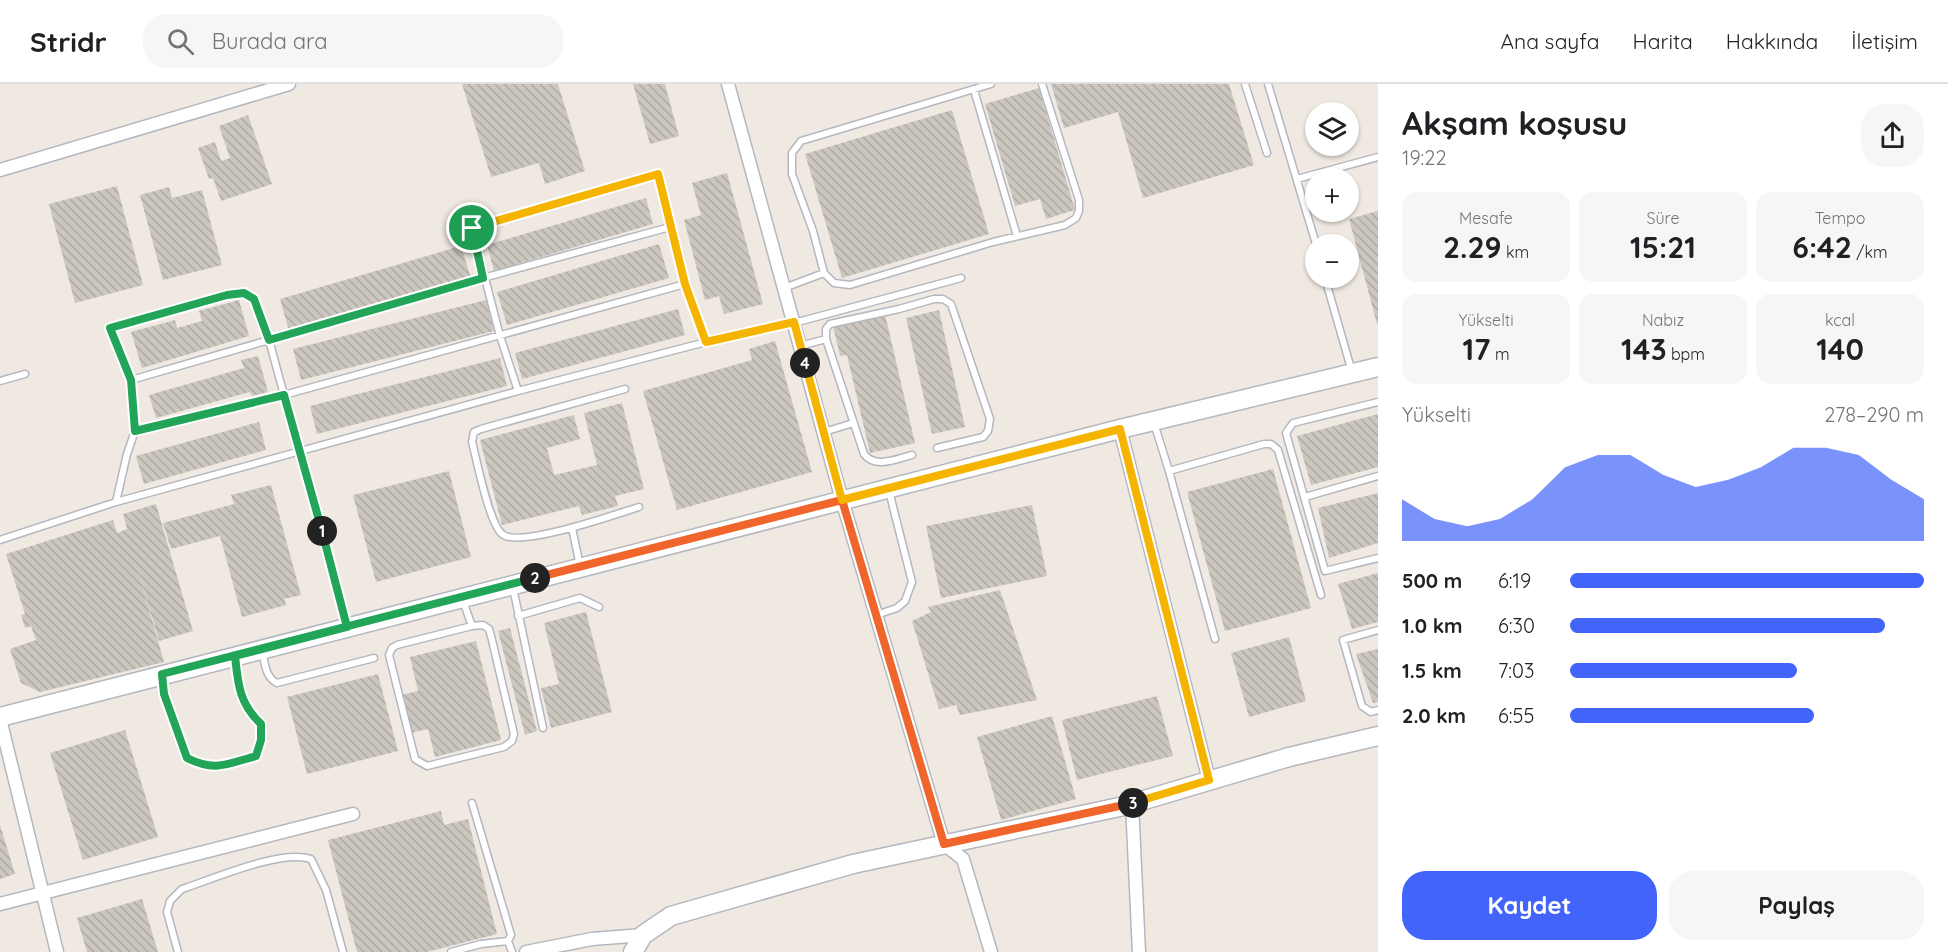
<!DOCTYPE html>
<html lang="tr">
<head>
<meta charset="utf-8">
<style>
  :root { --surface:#fff; --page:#f6f6f6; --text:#202124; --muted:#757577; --line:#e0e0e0; --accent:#4264fb }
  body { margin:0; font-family:Quicksand,sans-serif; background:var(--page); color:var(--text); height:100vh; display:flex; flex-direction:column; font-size:22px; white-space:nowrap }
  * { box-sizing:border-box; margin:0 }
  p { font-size:20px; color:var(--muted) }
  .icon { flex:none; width:33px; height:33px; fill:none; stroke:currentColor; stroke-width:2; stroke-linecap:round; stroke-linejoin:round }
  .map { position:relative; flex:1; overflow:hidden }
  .drawer { display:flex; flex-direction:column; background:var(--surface); width:570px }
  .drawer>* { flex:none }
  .controls { position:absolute; left:1305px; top:18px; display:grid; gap:12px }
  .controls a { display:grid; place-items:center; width:54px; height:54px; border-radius:50%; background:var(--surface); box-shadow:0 2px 4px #0004; font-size:30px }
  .pin { position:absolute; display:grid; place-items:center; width:51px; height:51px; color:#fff; margin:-26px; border:3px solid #fff; border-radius:50%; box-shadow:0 2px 6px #0007 }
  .km { position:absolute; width:30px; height:30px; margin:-15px; border-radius:50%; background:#222; color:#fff; font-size:16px; line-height:30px; text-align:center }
  .round { display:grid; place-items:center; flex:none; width:63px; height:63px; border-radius:24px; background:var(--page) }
  .summary { display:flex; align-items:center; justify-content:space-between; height:102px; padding:0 24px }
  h1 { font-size:33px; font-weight:700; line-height:45px }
  .metrics { display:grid; grid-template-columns:repeat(3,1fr); gap:9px; height:102px; padding:6px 24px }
  .metrics div { display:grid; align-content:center; border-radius:15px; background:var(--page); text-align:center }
  .metrics b { font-size:30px; font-weight:700 }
  .metrics small { font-size:16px; font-weight:400 }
  .metrics p { font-size:16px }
  .chart { height:168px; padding:12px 24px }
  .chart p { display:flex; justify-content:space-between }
  .chart svg { width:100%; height:108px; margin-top:6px; fill:var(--accent); opacity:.7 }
  .primary-button { display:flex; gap:12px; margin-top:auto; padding:12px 24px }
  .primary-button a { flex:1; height:69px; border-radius:24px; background:var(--accent); color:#fff; font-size:24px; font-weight:700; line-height:69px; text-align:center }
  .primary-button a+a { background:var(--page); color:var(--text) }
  ul { padding:0 24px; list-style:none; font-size:20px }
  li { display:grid; grid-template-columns:96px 72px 1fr; align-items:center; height:45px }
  li i { height:15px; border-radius:8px; background:var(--accent) }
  header { display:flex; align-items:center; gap:36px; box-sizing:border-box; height:84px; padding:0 30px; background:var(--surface); border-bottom:2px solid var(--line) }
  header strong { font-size:28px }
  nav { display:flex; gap:33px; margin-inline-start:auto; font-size:21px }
  .search { width:420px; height:54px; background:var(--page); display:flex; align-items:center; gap:15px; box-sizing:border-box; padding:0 21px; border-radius:24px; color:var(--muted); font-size:22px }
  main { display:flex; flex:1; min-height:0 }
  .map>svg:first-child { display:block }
  .building { fill:url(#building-back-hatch) }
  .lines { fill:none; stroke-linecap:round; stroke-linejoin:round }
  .lane-casing { stroke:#b4b7c1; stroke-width:9 }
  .street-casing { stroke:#b4b7c1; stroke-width:15 }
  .secondary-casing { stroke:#b4b7c1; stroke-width:21 }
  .lane { stroke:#fff; stroke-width:6 }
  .street { stroke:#fff; stroke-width:12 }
  .secondary { stroke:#fff; stroke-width:18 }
  .split-1-casing { stroke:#fff; stroke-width:12 }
  .split-2-casing { stroke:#fff; stroke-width:12 }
  .split-3-casing { stroke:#fff; stroke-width:12 }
  .split-4-casing { stroke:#fff; stroke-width:12 }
  .split-5-casing { stroke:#fff; stroke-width:12 }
  .split-1 { stroke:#22a559; stroke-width:8 }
  .split-2 { stroke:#22a559; stroke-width:8 }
  .split-3 { stroke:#f0652b; stroke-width:8 }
  .split-4 { stroke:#f5b400; stroke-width:8 }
  .split-5 { stroke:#f5b400; stroke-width:8 }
</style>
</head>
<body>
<header>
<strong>Stridr</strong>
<div class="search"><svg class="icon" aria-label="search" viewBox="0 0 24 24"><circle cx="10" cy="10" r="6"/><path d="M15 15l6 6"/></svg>Burada ara</div>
<nav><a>Ana sayfa</a><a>Harita</a><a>Hakkında</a><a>İletişim</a></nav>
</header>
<main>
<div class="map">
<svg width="1378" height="868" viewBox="0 0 1378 868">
  <defs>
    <pattern id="building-back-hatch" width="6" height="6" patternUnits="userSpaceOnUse" patternTransform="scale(1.5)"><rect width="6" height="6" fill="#cbc7bf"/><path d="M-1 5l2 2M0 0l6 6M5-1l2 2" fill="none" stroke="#afaba4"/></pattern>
  </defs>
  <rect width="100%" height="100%" fill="#efe9e1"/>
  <path class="building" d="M462,0H558L585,87L545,100L539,79L491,93Z
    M633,0H665L679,52L650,60Z
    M1051,0H1229L1254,81L1143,114L1118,28L1064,44Z
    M1039,4L1075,126L1046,135L1040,115L1015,122L985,20Z
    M952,26L989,150L842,194L805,70Z
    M248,31L272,100L221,117L213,94L209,95L198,64L215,58L221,77L230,74L219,42Z
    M727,89L763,220L724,230L719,212L705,216L684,136L701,131L692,99Z
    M117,102L143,201L75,219L49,120Z
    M169,103L172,114L202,106L222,181L163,196L140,111Z
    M646,114L653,140L494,187L487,161Z
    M1378,127V240H1377L1349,135Z
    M659,160L669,194L507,241L497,208Z
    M461,162L471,194L289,247L280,215Z
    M239,216L249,252L142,284L131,248L175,236L177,244L202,237L199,227Z
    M486,216L494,247L301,296L293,265Z
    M678,225L685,251L522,295L515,269Z
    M939,226L965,343L932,350L906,234Z
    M885,230L915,359L870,369L847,271L840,272L833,242Z
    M775,257L812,388L677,426L643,307L752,276L749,265Z
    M258,272L268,308L252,312L250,308L156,334L149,311L244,284L241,276Z
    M500,274L507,302L317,350L310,322Z
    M622,319L644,405L615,412L618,422L582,431L579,422L502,441L480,356L574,331L580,355L547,364L554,391L597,381L584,329Z
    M1378,330V383L1311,401L1297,352Z
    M259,338L266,366L144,400L136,372Z
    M1273,385L1311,524L1225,547L1187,408Z
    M449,387L471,473L376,498L353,411Z
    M271,401L301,511L284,515L286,521L242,533L220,452L171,465L163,439L234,420L231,411Z
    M1378,409V459L1329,474L1318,424Z
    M156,420L193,547L159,557L137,482L164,578L40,608L21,599L10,565L36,556L31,542L25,544L21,531L25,530L6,470L113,436L117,449L127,445L123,430Z
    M1032,421L1047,492L941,514L926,442Z
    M1378,489V538L1352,545L1338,500Z
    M1000,506L1037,616L960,631L956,621L939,625L912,537L931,528L928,523Z
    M586,528L612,628L551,644L541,604L559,600L544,539Z
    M510,544L537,647L525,651L498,547Z
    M1289,553L1306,617L1249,633L1231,569Z
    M476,557L501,656L435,673L428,645L411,649L401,611L418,607L410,573Z
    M1378,565V618L1373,619L1356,570Z
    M378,590L398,667L307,690L287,613Z
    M1157,612L1173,672L1077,696L1062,636Z
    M1052,632L1076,715L1001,736L977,653Z
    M125,646L158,753L83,776L50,669Z
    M441,727L444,741L468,735L497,850L427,868H357L328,756Z
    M0,741L15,790L0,795Z
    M142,815L158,868H87L77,834Z"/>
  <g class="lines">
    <g class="lane-casing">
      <path id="lane" d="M1245,0L1267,69
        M1268,0L1316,160
        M974,6L1017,152
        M1297,95L1378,73
        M824,189L813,147L792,90V69L801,57L991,0
        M1325,194L1352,288
        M784,204L824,189L834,199L850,201L993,158L1065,141L1076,134L1079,127V116L1042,0
        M800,262L826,255
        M131,296L483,194L670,143
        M0,297L25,290
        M625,305L481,345L474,348L472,358C477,377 489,439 502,450C518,465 616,430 639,423
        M518,307L500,252L472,144L658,90L685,200L706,258
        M1378,318L1293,339L1286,349L1325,487L1378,474
        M1154,339L1169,387L1215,555
        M135,347L284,311L685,200
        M824,348L853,339
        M912,371C896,375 875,385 864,370L826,255V245L830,240L899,225L934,215H943L951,220L990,335L988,347L983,353L937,364
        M1169,387L1264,360H1271L1278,366L1321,511
        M1305,413L1378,392
        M116,418L127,370L135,347L131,296L110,244L227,211L244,209L254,215L269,256L347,542
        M572,444L580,482
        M0,456L116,418L518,307L706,258L794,239L961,194
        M513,504L543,644
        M463,517L472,542L483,541L489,545L492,556L514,650L512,657L504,663L427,682L415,675L389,571L392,564L397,561L472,542
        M876,531L897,524L905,517L912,498L889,407
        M518,532L580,514L599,523
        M1378,546L1343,556L1362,622L1371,628L1378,626
        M262,567C265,579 265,593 277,599L374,574
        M162,594L164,610L187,674C215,688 227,680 256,672L261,655V640C240,620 238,602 235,574
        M508,857L512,868
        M178,868L167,828L170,817L182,805C213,795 281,765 311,775L326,806L343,868
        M451,868L481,860L508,857L511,851L472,719"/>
    </g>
    <g class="street-casing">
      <path id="street" d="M728,0L842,416L944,760L963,775L991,868
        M0,86L289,0
        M1120,345L1209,696
        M0,635L57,868
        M1132,719L1139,868
        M0,820L353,730
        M526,868L592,855L643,851"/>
    </g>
    <g class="secondary-casing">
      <path id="secondary" d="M0,633L1120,345L1378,283
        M633,868L643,851L671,832L853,780L1124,722L1289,673L1378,652"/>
    </g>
    <use href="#lane" class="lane"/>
    <use href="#street" class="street"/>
    <use href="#secondary" class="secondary"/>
  </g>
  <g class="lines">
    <g class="split-1-casing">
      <path id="split-1" d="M322,447L284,311L135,347L131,296L110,244L227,211L244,209L254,215L269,256L483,194L472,144"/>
    </g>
    <g class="split-2-casing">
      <path id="split-2" d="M322,447L347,543L235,572C238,600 239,619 261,640V656L256,672C227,680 215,688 187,674L164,610L162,590C286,558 411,526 535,494"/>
    </g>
    <g class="split-3-casing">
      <path id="split-3" d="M535,494L842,416L944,760L1133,719"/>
    </g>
    <g class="split-4-casing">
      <path id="split-4" d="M805,279L842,416L1120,345L1209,696L1133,719"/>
    </g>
    <g class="split-5-casing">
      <path id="split-5" d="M472,144L658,90L685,200L706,258L794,238L805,279"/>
    </g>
    <use href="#split-1" class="split-1"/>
    <use href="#split-2" class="split-2"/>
    <use href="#split-3" class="split-3"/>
    <use href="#split-4" class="split-4"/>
    <use href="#split-5" class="split-5"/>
  </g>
</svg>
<div class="controls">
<a><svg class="icon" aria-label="layers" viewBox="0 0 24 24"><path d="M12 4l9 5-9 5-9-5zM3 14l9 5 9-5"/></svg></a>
<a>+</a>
<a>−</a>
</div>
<div class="pin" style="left:472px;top:144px;background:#1e9e55"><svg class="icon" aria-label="arrive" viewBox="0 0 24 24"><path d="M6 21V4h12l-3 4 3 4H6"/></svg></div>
<b class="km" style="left:322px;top:447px">1</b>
<b class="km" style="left:535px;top:494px">2</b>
<b class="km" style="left:1133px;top:719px">3</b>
<b class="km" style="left:805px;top:279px">4</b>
</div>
<section class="drawer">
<div class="summary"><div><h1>Akşam koşusu</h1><p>19:22</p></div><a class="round"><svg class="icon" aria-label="share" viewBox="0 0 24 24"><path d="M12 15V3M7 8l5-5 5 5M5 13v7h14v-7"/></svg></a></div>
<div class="metrics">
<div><p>Mesafe</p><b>2.29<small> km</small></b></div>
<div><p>Süre</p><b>15:21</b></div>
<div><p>Tempo</p><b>6:42<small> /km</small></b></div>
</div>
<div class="metrics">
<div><p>Yükselti</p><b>17<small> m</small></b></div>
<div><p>Nabız</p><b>143<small> bpm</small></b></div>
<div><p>kcal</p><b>140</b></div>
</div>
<div class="chart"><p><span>Yükselti</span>278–290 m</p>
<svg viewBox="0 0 160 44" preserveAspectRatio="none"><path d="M0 44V27L10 35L20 38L30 35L40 27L50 14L60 9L70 9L80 17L90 22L100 19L110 14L120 6L130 6L140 9L150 19L160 27V44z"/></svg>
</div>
<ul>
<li><b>500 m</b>6:19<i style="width:100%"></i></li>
<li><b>1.0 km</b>6:30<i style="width:89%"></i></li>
<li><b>1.5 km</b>7:03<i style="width:64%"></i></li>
<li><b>2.0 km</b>6:55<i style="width:69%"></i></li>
</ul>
<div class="primary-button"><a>Kaydet</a><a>Paylaş</a></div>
</section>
</main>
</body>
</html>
